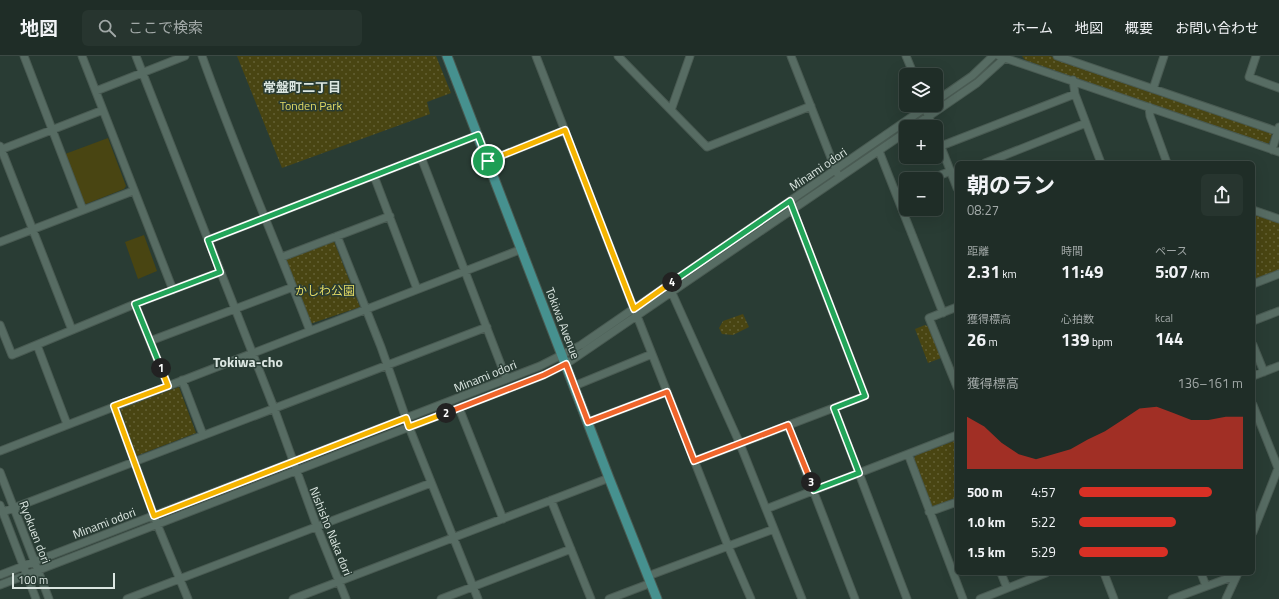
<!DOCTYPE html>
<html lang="ja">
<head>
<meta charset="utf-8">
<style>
  :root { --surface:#1f2d27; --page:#27352f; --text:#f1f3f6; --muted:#a1a8a7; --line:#3c4944; --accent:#d93025 }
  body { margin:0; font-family:"Titillium Web","Noto Sans JP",sans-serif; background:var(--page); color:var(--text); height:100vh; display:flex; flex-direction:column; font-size:15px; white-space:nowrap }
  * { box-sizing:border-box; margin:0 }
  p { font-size:13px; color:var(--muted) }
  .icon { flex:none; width:22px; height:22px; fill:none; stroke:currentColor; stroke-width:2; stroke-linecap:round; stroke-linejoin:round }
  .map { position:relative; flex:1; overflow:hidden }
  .drawer { position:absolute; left:955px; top:105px; width:300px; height:414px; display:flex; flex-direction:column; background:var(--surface); border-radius:6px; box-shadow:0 4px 16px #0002,0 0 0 1px var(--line) }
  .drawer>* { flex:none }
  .buttons { position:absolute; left:899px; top:12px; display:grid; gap:8px }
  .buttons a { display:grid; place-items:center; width:44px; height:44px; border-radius:6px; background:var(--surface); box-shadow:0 4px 16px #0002,0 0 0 1px var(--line); font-size:20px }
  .scale { position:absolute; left:12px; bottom:10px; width:103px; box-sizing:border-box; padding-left:4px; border:2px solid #dbe6e1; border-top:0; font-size:11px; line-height:14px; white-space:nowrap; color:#dbe6e1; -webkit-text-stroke:3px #293c34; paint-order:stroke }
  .pin { position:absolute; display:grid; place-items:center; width:34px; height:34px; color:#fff; margin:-17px; border:2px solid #fff; border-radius:50%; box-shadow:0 1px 4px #0007 }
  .km { position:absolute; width:20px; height:20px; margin:-10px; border-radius:50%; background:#222; color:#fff; font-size:11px; line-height:20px; text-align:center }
  .round { display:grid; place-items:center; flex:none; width:42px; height:42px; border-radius:6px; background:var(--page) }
  .summary { display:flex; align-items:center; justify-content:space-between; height:68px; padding:0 12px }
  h1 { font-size:22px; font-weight:700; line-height:30px }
  .metrics { display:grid; grid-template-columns:repeat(3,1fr); gap:6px; height:68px; padding:4px 12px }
  .metrics div { display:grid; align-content:center }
  .metrics b { font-size:17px; font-weight:700 }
  .metrics small { font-size:11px; font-weight:400 }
  .metrics p { font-size:11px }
  .chart { height:112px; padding:8px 12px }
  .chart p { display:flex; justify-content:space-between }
  .chart svg { width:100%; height:72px; margin-top:4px; fill:var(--accent); opacity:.7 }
  ul { padding:0 12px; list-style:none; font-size:13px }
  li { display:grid; grid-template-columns:64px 48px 1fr; align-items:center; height:30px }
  li i { height:10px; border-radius:5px; background:var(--accent) }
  header { display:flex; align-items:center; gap:24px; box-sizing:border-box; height:56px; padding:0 20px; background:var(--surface); border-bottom:1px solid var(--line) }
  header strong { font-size:19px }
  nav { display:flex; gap:22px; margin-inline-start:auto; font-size:14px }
  .search { width:280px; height:36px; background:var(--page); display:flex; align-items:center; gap:10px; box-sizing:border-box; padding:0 14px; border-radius:6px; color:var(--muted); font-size:15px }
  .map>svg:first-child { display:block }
  .green { fill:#494512 }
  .park { fill:url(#park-dots) }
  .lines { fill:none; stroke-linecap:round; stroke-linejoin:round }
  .minor-casing { stroke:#495a52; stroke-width:9 }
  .major-casing { stroke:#495a52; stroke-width:11 }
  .minor { stroke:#576c63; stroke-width:7 }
  .major { stroke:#46918f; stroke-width:9 }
  .split-1-casing { stroke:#fff; stroke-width:8 }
  .split-2-casing { stroke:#fff; stroke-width:8 }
  .split-3-casing { stroke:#fff; stroke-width:8 }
  .split-4-casing { stroke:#fff; stroke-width:8 }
  .split-5-casing { stroke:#fff; stroke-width:8 }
  .split-1 { stroke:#22a559; stroke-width:5 }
  .split-2 { stroke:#f5b400; stroke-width:5 }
  .split-3 { stroke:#f0652b; stroke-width:5 }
  .split-4 { stroke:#22a559; stroke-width:5 }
  .split-5 { stroke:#f5b400; stroke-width:5 }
  .labels { text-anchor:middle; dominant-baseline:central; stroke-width:3; stroke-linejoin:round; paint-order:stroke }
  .park-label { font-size:12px; fill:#e3da64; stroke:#293c34 }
  .street-label { font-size:12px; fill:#dbe6e1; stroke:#293c34 }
  .neighbourhood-label { font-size:13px; font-weight:bold; fill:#dbe6e1; stroke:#293c34 }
  .quarter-label { font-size:14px; font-weight:bold; fill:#dbe6e1; stroke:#293c34 }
</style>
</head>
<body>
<header>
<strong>地図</strong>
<div class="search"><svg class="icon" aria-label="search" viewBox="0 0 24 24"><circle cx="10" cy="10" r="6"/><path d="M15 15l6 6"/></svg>ここで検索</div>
<nav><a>ホーム</a><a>地図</a><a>概要</a><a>お問い合わせ</a></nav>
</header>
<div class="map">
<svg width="1279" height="543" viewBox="0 0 1279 543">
  <defs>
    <pattern id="park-dots" width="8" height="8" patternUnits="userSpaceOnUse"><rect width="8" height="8" fill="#494512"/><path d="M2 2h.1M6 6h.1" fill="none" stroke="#636034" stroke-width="1.8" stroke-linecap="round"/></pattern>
  </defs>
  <rect width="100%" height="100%" fill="#293c34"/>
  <path class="green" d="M108,82L126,130L124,133L86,148L83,147L65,98Z
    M144,179L157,215L138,223L125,186Z"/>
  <path class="park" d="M237,0H436L451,37L427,46L430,58L282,112Z
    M1022,0H1050L1269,75L1272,78L1269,87L1264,88L1025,4Z
    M1253,158L1279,167V215L1253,224Z
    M333,183L360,251L310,268L285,202Z
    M743,258L749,271L733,279L722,278L719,272L723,265Z
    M925,269L929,271L941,302L928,307L915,273Z
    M179,331L196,377L136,400L120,353Z
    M957,384V442L934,450L929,449L913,404L916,399Z"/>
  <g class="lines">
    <g class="minor-casing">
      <path id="minor" d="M24,0L83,154
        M82,0L173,234
        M136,0L274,352L317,471L346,543
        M202,0C235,93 275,183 310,275
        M536,0L634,253
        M618,0L707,91L811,50
        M791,0L837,117
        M906,0L914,19
        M999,0L1279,96
        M1057,0L1279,76
        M1256,0L1249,21L1279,32
        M1073,24L1075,38L1101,107
        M1153,33L1164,0
        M96,35L185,0
        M936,45L972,20L993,0
        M1149,51L1150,60L1167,107
        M671,54L690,0
        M927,57L933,71
        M913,71L977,27L1007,0
        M936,78L957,132
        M0,90L72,274
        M941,90L1075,38
        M0,94L103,54
        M1272,94L1279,71
        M879,95L943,257
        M421,101L506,322
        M488,105L565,74
        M985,107L1086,67
        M374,120L417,233
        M930,123L951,115
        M896,136L906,132
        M1253,154L1279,163
        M337,180L381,291L409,371L478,543
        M208,184L478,79
        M0,186L133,135
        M282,201L390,160
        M1253,228L1279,218
        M672,237L740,388L802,543
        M135,248L168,330
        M957,251L929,262L957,331
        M637,260L728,490L751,543
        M1253,265L1279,255
        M0,269L12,299L135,248L220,216
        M150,285L293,231
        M37,289L67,368
        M1253,289L1264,316
        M1253,320L1279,310
        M182,324L203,379
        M574,330L652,298
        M1253,349L1278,412
        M114,350L157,468L188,543
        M459,352L503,463
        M834,352L907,543
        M588,366L667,336
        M788,369L855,543
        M0,395L522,193
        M908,398L963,543
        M694,405L865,340L792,151
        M0,416L49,543
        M551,444L591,543
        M0,449L36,543
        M766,453L957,379
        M3,456L487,271
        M929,456L957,446
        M1253,476L1279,410
        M1001,517L1007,532
        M1104,517L1114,543
        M1201,517L1206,530
        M0,519L455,343L540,310L581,289L929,49
        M648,520L774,473
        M0,529L544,319L566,308L906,76
        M127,543L431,427
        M293,543L609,422
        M441,543L571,493
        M609,543L651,527
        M980,543L1046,517
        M1172,543L1237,519
        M1226,543L1238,517"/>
    </g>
    <g class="major-casing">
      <path id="major" d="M447,0L609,422L657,543"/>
    </g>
    <use href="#minor" class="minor"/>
    <use href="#major" class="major"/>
  </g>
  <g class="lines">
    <g class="split-1-casing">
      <path id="split-1" d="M161,312L135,248L220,216L208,184L478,79L488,105"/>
    </g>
    <g class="split-2-casing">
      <path id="split-2" d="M161,312L168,330L114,350L154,460L406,362L409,371L446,357"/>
    </g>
    <g class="split-3-casing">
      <path id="split-3" d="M446,357L544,319L566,308L588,366L667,336L694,405L788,369L811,426"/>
    </g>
    <g class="split-4-casing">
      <path id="split-4" d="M672,226L790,145L865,340L834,352L859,417L814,434L811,426"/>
    </g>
    <g class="split-5-casing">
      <path id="split-5" d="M488,105L565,74L634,253L672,226"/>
    </g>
    <use href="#split-1" class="split-1"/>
    <use href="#split-2" class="split-2"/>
    <use href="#split-3" class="split-3"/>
    <use href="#split-4" class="split-4"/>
    <use href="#split-5" class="split-5"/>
  </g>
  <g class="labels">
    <g class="park-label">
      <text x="311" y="49">Tonden Park</text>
      <text x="325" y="234">かしわ公園</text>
    </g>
    <g class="street-label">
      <text transform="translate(818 113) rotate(-34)">Minami odori</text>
      <text transform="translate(563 267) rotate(69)">Tokiwa Avenue</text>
      <text transform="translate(485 320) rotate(-22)">Minami odori</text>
      <text transform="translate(104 467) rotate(-21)">Minami odori</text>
      <text transform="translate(331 475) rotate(68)">Nishisho Naka dori</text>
      <text transform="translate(35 476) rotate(69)">Ryokuen dori</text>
    </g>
    <g class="neighbourhood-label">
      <text x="302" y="31">常盤町二丁目</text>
    </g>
    <g class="quarter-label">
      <text x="248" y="305">Tokiwa-cho</text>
    </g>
  </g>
</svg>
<div class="buttons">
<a><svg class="icon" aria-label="layers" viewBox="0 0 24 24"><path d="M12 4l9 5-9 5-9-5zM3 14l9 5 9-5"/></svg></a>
<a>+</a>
<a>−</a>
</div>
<div class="scale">100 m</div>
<div class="pin" style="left:488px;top:105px;background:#1e9e55"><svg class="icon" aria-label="arrive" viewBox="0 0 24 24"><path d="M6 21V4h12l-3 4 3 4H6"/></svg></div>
<b class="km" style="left:161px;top:312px">1</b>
<b class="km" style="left:446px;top:357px">2</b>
<b class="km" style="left:811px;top:426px">3</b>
<b class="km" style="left:672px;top:226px">4</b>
<section class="drawer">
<div class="summary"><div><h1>朝のラン</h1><p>08:27</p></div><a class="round"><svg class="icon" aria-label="share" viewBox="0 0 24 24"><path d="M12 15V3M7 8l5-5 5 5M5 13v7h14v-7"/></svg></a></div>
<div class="metrics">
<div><p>距離</p><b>2.31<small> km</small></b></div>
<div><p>時間</p><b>11:49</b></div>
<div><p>ペース</p><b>5:07<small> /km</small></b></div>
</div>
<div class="metrics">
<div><p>獲得標高</p><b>26<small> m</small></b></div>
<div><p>心拍数</p><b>139<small> bpm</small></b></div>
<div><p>kcal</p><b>144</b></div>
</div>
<div class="chart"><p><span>獲得標高</span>136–161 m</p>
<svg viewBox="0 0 160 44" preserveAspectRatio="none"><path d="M0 44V12L10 18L20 28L30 35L40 38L50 35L60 32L70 26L80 21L90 14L100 7L110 6L120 10L130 14L140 14L150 12L160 12V44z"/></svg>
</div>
<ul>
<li><b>500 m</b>4:57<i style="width:81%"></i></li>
<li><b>1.0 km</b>5:22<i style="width:59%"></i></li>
<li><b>1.5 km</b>5:29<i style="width:54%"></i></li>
</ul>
</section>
</div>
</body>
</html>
